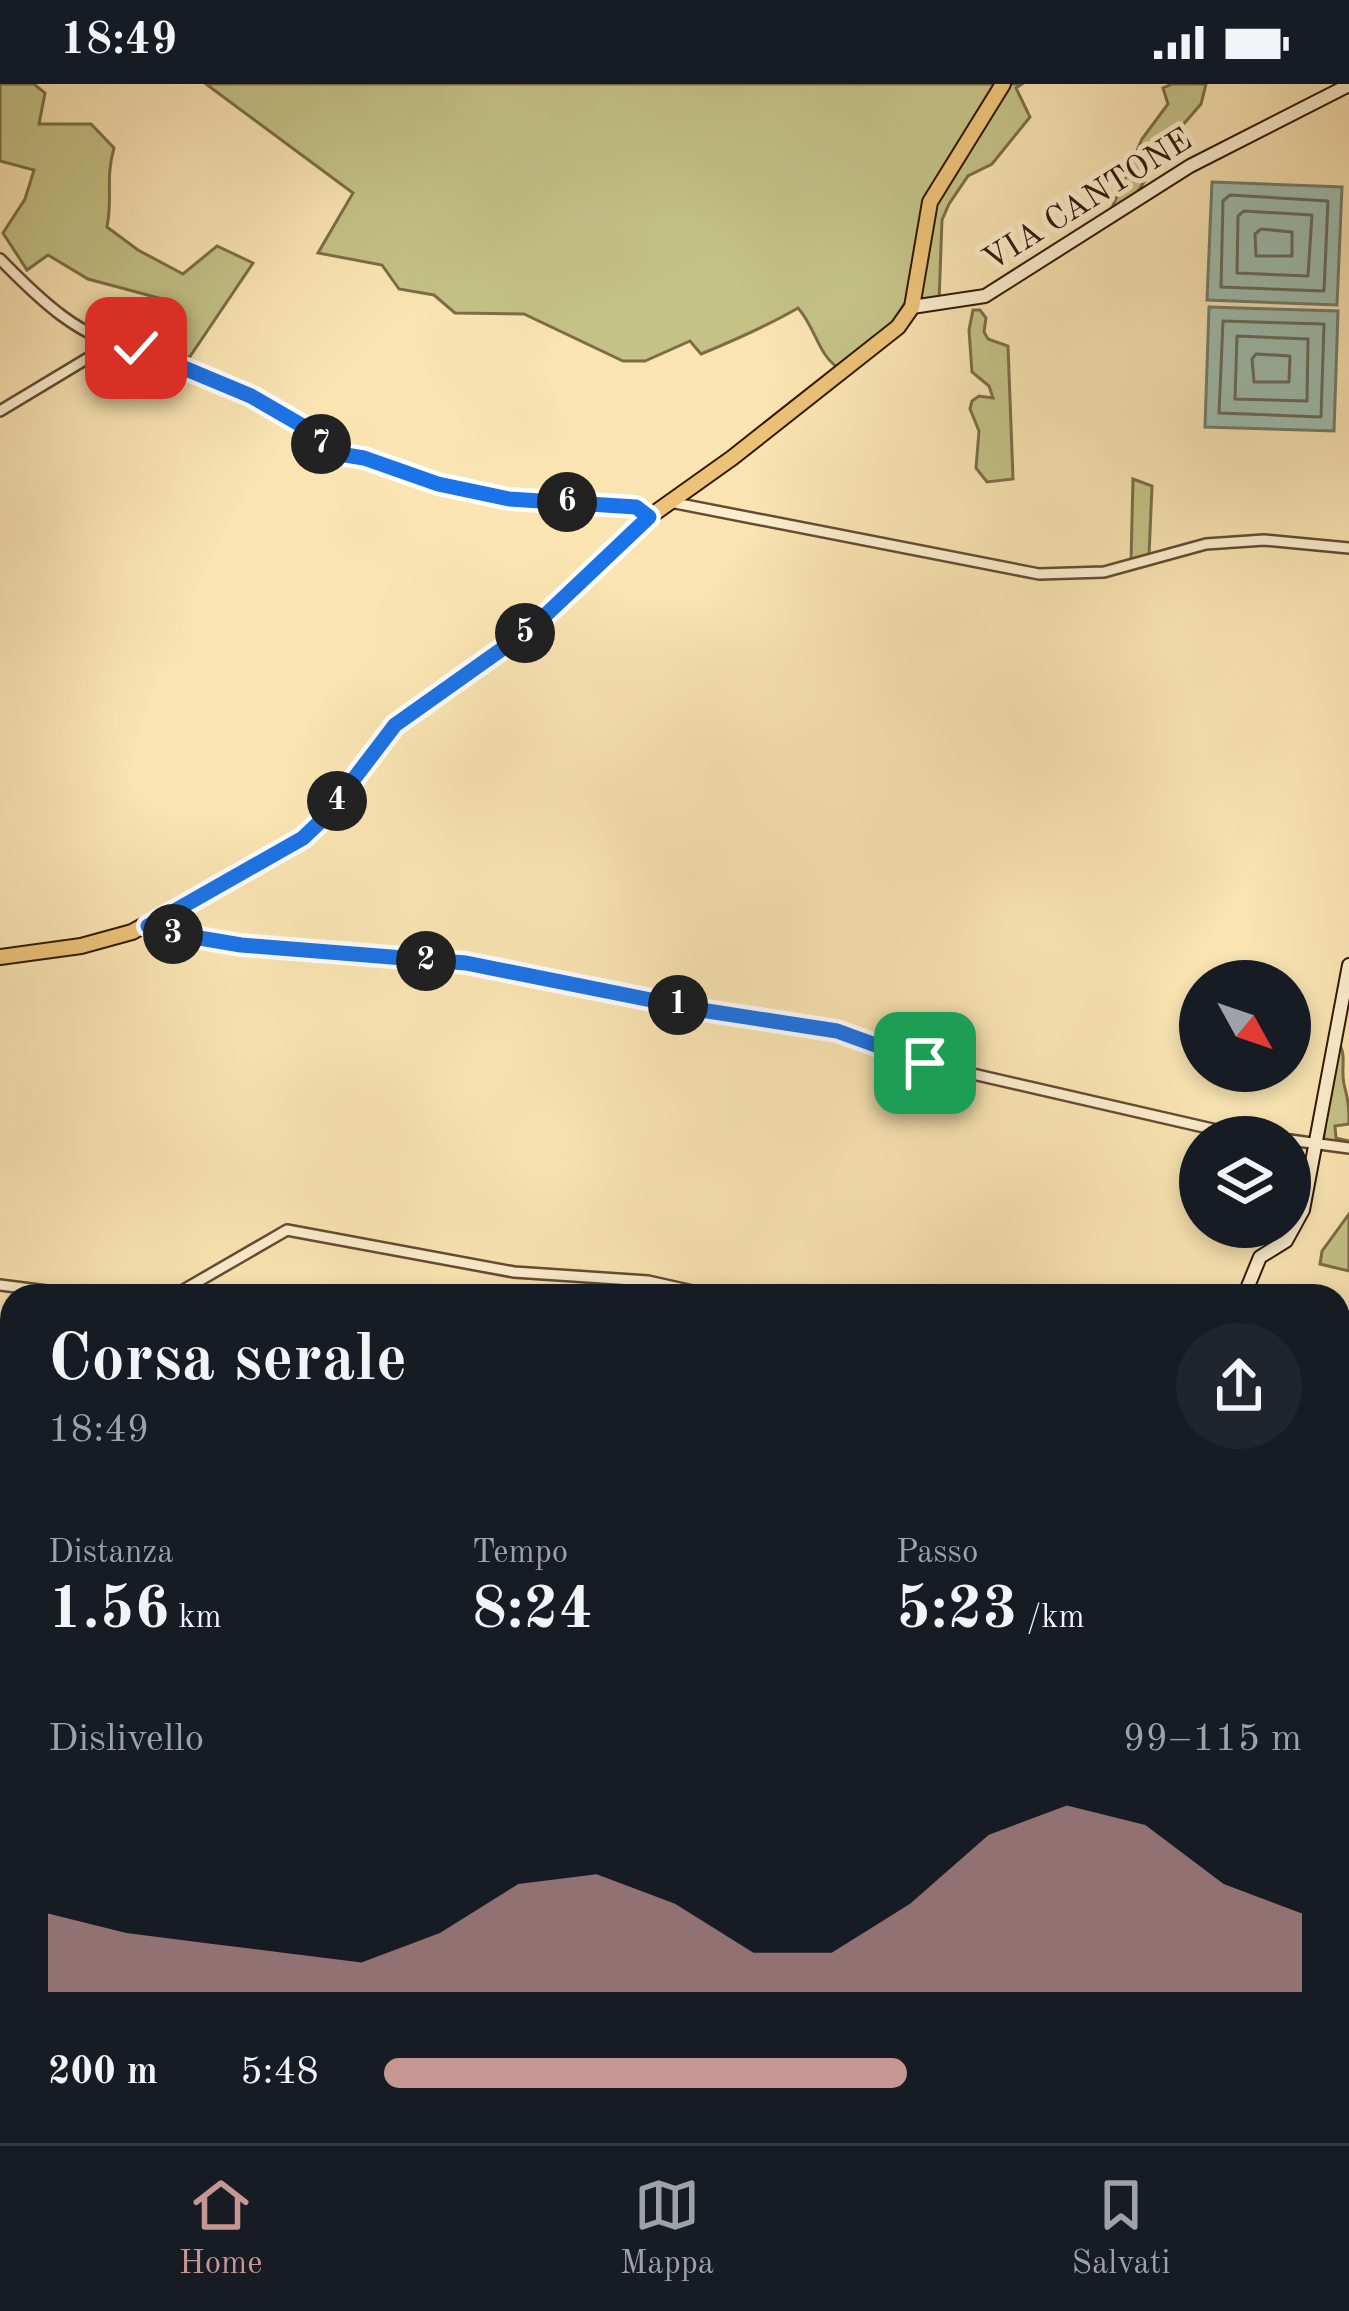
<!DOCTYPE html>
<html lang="it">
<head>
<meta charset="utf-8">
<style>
  :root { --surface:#171b24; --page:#20242c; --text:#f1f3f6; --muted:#9ea1a6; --line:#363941; --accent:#c59692 }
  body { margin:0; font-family:"Old Standard TT",serif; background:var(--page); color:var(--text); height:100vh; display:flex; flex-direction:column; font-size:45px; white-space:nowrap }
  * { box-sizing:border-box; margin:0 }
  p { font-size:39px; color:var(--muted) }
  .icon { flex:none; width:66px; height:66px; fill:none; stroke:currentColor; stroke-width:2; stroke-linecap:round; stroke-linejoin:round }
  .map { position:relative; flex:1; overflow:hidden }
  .side { position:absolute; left:0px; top:1200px; width:1350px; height:861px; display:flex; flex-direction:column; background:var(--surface); border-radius:36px 36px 0 0; box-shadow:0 6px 18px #0003 }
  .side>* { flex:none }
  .needle { width:78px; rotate:130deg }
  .tools { position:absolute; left:1179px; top:876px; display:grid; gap:24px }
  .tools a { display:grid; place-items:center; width:132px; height:132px; border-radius:50%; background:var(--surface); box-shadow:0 6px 18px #0003; font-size:60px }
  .pin { position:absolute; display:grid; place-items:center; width:102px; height:102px; color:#fff; margin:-51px; border-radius:24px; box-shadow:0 6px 18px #0006 }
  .km { position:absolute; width:60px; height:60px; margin:-30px; border-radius:50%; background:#222; color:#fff; font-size:33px; line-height:60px; text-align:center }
  .round { display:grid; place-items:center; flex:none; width:126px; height:126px; border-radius:63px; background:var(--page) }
  .headline { display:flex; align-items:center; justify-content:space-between; height:204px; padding:0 48px }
  h1 { font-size:66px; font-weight:600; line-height:90px }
  .figures { display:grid; grid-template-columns:repeat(3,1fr); gap:18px; height:204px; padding:12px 48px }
  .figures div { display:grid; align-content:center }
  .figures b { font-size:60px; font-weight:600 }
  .figures small { font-size:33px; font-weight:400 }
  .figures p { font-size:33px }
  .chart { height:336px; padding:24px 48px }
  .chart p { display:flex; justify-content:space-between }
  .chart svg { width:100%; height:216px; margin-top:12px; fill:var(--accent); opacity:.7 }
  ul { padding:0 48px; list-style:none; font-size:39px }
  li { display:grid; grid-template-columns:192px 144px 1fr; align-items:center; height:90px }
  li i { height:30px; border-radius:15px; background:var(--accent) }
  .status { display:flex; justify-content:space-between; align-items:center; height:84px; padding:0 60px; background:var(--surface); direction:ltr }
  .status svg { height:33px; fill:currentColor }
  .menu { display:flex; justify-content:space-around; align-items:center; height:168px; border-top:3px solid var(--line); background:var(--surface); font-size:33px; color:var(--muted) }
  .menu a { display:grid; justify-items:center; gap:6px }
  .menu .on { color:var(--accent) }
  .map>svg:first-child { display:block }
  .green { fill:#c4c287; stroke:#7c6d47; stroke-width:3 }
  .water { fill:#9ebeb0; stroke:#737c6c; stroke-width:3 }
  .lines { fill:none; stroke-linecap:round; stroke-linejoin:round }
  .shore { stroke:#686b5c; stroke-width:3 }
  .minor-casing { stroke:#644b32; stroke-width:14 }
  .secondary-casing { stroke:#331807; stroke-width:16 }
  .primary-casing { stroke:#331807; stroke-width:18 }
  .minor { stroke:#fbedcd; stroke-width:9 }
  .secondary { stroke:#fbedcd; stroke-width:12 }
  .primary { stroke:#ecc279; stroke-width:14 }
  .route-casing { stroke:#fff; stroke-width:24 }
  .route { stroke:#1a73e8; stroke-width:15 }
  .labels { text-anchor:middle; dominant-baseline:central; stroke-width:10; stroke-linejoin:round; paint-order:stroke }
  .street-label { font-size:33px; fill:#331807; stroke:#fbedcd }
</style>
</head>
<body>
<div class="status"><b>18:49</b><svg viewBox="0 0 49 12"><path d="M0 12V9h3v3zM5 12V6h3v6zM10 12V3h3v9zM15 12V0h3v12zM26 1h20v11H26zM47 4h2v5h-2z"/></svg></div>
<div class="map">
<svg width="1349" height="2059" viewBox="0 0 1349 2059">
  <rect width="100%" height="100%" fill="#f9e4b2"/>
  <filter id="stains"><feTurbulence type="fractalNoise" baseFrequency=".00167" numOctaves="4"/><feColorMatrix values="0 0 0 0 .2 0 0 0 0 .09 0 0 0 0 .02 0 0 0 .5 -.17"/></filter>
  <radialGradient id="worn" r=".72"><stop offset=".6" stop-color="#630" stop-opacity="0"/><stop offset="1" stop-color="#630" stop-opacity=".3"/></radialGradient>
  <path class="green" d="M0,0H34L45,9L39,40H91L114,64C105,95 113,113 107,143L138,166L183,190L217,162L253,179L189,274L156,252L171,229L159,214L88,195L48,171L27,186L3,149L25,115L34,86L0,77Z
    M206,0H998L925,116L908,214L893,238L840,285C818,272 816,244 798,224C767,242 735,256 701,270L690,257L645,277H623L524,230L455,229L434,211L399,205L382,181L318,169L353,109Z
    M1008,0H1022L1016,4L1030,33L992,80L968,92L949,120L942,136L939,218L918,215L934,119Z
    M1172,0H1206L1201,20L1169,57L1134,114L1111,126L1142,55L1168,20L1163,4Z
    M973,226H980L986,234L984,248L988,255L1008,262L1013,395L987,398L976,384L979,347L970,325L972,317L979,312L993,314L989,302L972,288L969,246Z
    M1133,395L1152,402L1149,472L1131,477Z
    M1335,955C1349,969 1340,982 1344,1000C1348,1016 1349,1022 1349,1040L1335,1042L1336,1054L1349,1057V1061L1323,1059Z
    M1349,1130V1187L1320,1180L1322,1167Z"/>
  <path class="water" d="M1212,98L1342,103L1337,221L1207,216Z
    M1209,223L1338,227L1334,347L1205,343Z"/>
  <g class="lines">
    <path class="shore" d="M1230,111L1328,117L1324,207L1221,203L1223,117Z
      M1244,127L1312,131L1308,192L1237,189L1238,132Z
      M1261,145L1292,148V172H1256L1255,150Z
      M1223,237L1324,240L1321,333L1219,329Z
      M1237,252L1308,255L1307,317L1235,315Z
      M1256,270L1290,272L1289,298H1254L1252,275Z"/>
    <g class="minor-casing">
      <path id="minor" d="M0,175C37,213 82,258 136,264L251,312L301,341L333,369L364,374L438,400L509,415L636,423L649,433
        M0,327L103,265L117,262
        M670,418L1039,490L1104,488L1206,460L1264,456L1349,464
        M148,841L158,847L241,861L466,879L596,902L701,926L837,947L925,979L1221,1047L1272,1053
        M1290,1056L1349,1064
        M0,1201L86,1212
        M173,1212L287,1146L514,1188L648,1197L715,1212
        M1338,1851L1349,1855"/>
    </g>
    <g class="secondary-casing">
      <path id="secondary" d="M912,223L985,212L1190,82L1349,1
        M1244,1212L1260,1173L1286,1157L1303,1126L1349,881
        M0,1380L12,1394
        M805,2049L814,2059
        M931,2059L936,2049"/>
    </g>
    <g class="primary-casing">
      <path id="primary" d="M0,873L81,862L132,848L303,754L324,734L395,641L533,543L649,433L732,374L898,243L912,223L930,118L1003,0"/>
    </g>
    <use href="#minor" class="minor"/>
    <use href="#secondary" class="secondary"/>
    <use href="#primary" class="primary"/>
  </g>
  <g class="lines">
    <g class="route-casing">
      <path id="route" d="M136,264L251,312L301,341L333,369L364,374L438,400L509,415L636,423L649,433L533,543L395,641L324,734L303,754L148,842L158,847L241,861L466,879L701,926L837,947L925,979"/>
    </g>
    <use href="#route" class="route"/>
  </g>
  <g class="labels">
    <g class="street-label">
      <text transform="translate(1088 117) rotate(-32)">VIA CANTONE</text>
    </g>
  </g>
  <rect width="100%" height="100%" filter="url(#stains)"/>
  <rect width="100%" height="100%" fill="url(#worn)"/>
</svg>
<div class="tools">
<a><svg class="needle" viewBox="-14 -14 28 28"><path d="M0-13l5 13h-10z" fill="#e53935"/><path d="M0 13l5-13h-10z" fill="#9ea1a6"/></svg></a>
<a><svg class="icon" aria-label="layers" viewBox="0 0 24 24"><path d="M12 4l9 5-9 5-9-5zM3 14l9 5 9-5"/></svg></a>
</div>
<div class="pin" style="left:925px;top:979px;background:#1e9e55"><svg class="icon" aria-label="arrive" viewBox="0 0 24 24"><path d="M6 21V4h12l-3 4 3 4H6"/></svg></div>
<div class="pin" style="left:136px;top:264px;background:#d93025"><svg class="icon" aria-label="check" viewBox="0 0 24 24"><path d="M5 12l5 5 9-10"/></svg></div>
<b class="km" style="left:678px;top:921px">1</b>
<b class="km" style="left:426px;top:877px">2</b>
<b class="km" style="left:173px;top:850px">3</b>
<b class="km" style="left:337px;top:717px">4</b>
<b class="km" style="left:525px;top:549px">5</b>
<b class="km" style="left:567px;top:418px">6</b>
<b class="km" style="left:321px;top:360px">7</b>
<section class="side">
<div class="headline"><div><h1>Corsa serale</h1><p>18:49</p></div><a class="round"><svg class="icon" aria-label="share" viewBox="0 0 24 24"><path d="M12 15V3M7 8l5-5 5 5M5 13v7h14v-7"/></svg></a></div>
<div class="figures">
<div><p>Distanza</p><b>1.56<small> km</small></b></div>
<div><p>Tempo</p><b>8:24</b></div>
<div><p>Passo</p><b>5:23<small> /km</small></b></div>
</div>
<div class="chart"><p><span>Dislivello</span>99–115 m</p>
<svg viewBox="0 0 160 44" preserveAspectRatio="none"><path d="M0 44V28L10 32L20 34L30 36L40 38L50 32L60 22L70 20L80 26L90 36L100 36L110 26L120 12L130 6L140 10L150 22L160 28V44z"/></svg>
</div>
<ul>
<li><b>200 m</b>5:48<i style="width:57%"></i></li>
</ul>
</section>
</div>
<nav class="menu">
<a class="on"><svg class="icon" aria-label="home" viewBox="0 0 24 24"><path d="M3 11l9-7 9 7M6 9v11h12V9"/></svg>Home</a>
<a><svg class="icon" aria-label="map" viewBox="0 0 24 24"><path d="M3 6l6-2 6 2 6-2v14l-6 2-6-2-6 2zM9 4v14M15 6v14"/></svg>Mappa</a>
<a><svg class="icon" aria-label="saved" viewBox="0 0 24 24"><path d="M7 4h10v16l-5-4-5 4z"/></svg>Salvati</a>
</nav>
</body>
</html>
